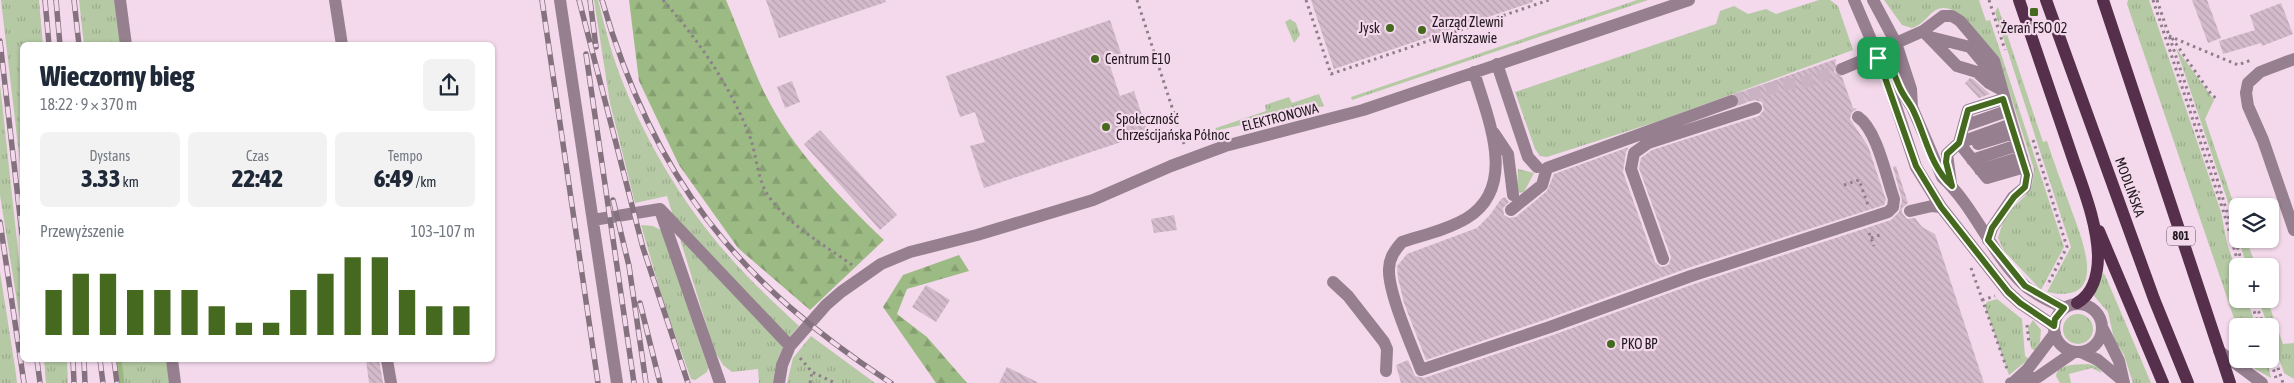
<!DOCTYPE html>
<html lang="pl">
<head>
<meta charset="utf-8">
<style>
  :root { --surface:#fff; --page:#f2f2f3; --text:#1f2937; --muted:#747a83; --accent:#466920 }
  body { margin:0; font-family:"Asap Condensed",sans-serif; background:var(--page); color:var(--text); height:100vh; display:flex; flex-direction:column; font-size:19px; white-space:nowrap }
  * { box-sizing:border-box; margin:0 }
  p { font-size:16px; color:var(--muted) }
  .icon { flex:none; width:28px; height:28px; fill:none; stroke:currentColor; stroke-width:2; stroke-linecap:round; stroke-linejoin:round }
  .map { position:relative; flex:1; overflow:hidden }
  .side { position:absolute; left:20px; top:42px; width:475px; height:320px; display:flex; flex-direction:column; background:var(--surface); border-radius:8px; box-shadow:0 1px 4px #0004 }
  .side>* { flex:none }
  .controls { position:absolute; left:2229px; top:198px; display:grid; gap:10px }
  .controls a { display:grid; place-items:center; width:50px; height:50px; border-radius:8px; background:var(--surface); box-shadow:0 1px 4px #0004; font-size:25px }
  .pin { position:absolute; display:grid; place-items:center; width:42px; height:42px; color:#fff; margin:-21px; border-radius:10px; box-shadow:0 2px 8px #0006 }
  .round { display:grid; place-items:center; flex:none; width:52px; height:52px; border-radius:8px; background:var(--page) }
  .overview { display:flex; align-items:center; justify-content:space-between; height:85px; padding:0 20px }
  h1 { font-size:28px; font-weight:800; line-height:38px }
  .metrics { display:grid; grid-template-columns:repeat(3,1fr); gap:8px; height:85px; padding:5px 20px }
  .metrics div { display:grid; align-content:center; border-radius:8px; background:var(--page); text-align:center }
  .metrics b { font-size:25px; font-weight:800 }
  .metrics small { font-size:14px; font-weight:400 }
  .metrics p { font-size:14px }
  .chart { height:140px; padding:10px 20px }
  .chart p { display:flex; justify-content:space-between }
  .chart svg { width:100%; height:90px; margin-top:5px; stroke:var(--accent); stroke-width:6 }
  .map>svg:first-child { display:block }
  .grass { fill:url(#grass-tufts) }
  .forest { fill:url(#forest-firs) }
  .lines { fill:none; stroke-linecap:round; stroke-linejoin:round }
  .stream { stroke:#9ab880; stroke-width:5 }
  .building { fill:url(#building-back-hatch) }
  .minor-tunnel { stroke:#c9b3c2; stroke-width:12; stroke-dasharray:12 6; stroke-linecap:butt }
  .path { stroke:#8f7d8a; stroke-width:3; stroke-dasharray:2.5 4; stroke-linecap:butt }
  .minor { stroke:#967f8f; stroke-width:12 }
  .major { stroke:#562f4c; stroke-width:12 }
  .rail-casing { stroke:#84737f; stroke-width:5.5 }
  .rail { stroke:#f3d9eb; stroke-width:4; stroke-dasharray:11; stroke-linecap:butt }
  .route-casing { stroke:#fff; stroke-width:10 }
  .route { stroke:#466920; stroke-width:6 }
  .poi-dot { fill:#466920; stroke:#f3d9eb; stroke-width:2 }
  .labels { text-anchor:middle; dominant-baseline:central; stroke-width:4.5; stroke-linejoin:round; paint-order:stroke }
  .shield { fill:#f3d9eb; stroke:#61535d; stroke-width:1 }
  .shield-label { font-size:12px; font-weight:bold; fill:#221920 }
  .poi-label { font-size:14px; fill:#221920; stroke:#f3d9eb; text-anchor:start }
  .street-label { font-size:14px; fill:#221920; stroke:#f3d9eb }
</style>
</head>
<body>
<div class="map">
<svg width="2294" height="383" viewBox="0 0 2294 383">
  <defs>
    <pattern id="grass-tufts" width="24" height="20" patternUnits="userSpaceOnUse" patternTransform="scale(1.25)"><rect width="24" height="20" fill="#b5c9a4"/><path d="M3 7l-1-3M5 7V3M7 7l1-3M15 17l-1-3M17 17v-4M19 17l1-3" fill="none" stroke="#9bac8d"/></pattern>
    <pattern id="forest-firs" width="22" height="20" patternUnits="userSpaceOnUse" patternTransform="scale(1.25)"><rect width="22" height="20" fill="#9cba83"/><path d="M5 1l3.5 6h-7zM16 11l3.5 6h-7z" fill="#869f71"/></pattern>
    <pattern id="building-back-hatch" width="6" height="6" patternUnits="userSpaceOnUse" patternTransform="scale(1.25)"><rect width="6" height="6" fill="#d4bbcc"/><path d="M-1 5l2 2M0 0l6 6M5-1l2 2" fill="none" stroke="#b6a0af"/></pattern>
  </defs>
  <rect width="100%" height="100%" fill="#f3d9eb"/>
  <path class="grass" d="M1,0H39L43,45H22V180Z
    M79,0H114L121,45H84Z
    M594,0H598C605,28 612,56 623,83C647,144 684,205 727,254C749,280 775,303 799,326C783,343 775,360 773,383H759L758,369L732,372L723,365L714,350L667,196L635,203L610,103Z
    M1637,0H1648L1352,100L1351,97Z
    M1819,0H1830L1838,6L1853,50L1659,121L1547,157L1540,156L1535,149L1515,92L1716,24L1720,11L1734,6L1748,14L1766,9L1776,14Z
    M1884,0H1979L1986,21L1990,20L2064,247L2041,290L2004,251L1998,238L2005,215L2025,196L2032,185L2034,169L2001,66L1955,11C1931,0 1931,22 1912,28L1902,25Z
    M2128,0H2149L2221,212L2227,243L2237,273L2238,299H2247L2256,326L2237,327L2127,4Z
    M1998,7L2043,142L2047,141C2054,163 2062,184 2070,206C2081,237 2112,306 2047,292L2071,247L1995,12Z
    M1290,19L1296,23L1300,35L1294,43L1285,22Z
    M2176,48L2214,100L2205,119L2237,214V238L2230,208Z
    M0,84L22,287V333L0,195Z
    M1319,94L1324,106L1215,131L1216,128L1266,111L1265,105L1289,97L1292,103Z
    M1518,169L1534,173L1524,192L1517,193Z
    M641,225L653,226L661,230L708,367L707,372L695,380L691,379L664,304Z
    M2238,239H2246L2256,266H2247Z
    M0,272L15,367L17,383H0Z
    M2103,273L2105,275L2151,383H2133L2124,355L2114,339L2108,312L2094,296Z
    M1997,299L2022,319L2025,356L2029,359L2009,375L1985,306L1987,302Z
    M2258,299H2267L2283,344L2294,343V379L2284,373L2270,333V326H2268Z
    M2063 329a15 15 0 1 1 30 0a15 15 0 1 1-30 0Z
    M2033,320L2041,330L2040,342L2035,351L2031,348L2028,328Z
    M811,336L875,383H787L793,358Z
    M2248,359H2267L2271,378L2255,369Z
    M44,360H67L68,383H46Z
    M119,360H166L170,383H122Z
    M2088,364L2097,366L2102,373L2092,368L2069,374L2071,383H2060L2056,376C2058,363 2077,365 2088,364Z"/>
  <path class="forest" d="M629,0H726C739,31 750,62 764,92C792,149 839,197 884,240L810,310L738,248L679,165L639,81Z
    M959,255L969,271L907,289L897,314L927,337L967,383H936L883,307L903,275Z"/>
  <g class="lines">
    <path class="stream" d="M119,360L122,383"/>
  </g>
  <path class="building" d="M766,0H885L886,2L779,38Z
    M1311,0H1533V2L1334,69Z
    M2192,0H2207L2221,38L2208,43Z
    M2281,3L2293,34L2262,46L2261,43L2223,54L2219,41L2255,30L2250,15Z
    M1110,20L1124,62L1110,66L1120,96L1134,91L1148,133L984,188L970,146L985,142L975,112L960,117L946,76Z
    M1836,59L1834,72L1838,76L1842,77L1853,108L1857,109L1852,112L1850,119L1868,146L1886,200L1884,205L1688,268L1547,319L1426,360L1404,303L1398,278L1397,266L1407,254L1477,228L1490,215L1501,199L1505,197L1509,202L1503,208L1504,215L1509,218L1516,217L1547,191L1554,174L1629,147L1626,152L1623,172L1655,262L1661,267L1666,266L1669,264L1671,257L1639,168L1641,158L1652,150L1759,116L1764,110L1762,102L1754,100L1739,105L1740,99L1735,94Z
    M1970,78L1973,79L1990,94L1979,98L1965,83Z
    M792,81L800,102L785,108L777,87Z
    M820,130L897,215L880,230L804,144Z
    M1896,166L1908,203L1902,208V213L1907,219L1915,218L1922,227L1935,234L1984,383H1401L1396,365L1408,360L1415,376L1424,378L1553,335L1694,284L1891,220L1899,212L1902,200L1893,167Z
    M1174,215L1177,230L1154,233L1151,219Z
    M926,285L950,300L936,322L912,307Z
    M366,360H379L383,383H369Z
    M1007,367L1039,383H999Z"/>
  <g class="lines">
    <path class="minor-tunnel" d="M1732,101L1781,85L1802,83L1842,69"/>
    <path class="path" d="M663,0C699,41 730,85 750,137C757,156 757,181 770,198C791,227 826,246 855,267
      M1137,0L1184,144
      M1306,0L1331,74L1549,0
      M1989,0L2005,50
      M2153,0L2224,213L2239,266
      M2157,0L2215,172L2243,266
      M2169,36L2238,65L2251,60
      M2172,38L2211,94L2218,100
      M2033,140L2067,247L2047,286
      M1844,185L1859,180L1868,205
      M1869,233L1874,246
      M1871,238L1883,234
      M1971,268L2007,369
      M2250,299L2259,326
      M2254,299L2264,326
      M1982,300L1995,296
      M2027,325L2029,344
      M2270,343L2283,383
      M2270,357L2276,378
      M800,358L812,372L835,383
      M810,383L812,372"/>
    <path class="minor" d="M120,0L126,45
      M335,0L342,45
      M560,0L617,383
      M1854,0L1884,70L1916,167L1941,207L2008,292L2020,303L2054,326
      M1873,0L1896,43L1911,89L1912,107L1942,177C1975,207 1991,254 2024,285C2035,295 2050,301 2064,308
      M1923,31L1957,66L1977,72L1989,83L2000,89
      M1930,37L1970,47L1996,78
      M2294,59L2260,72L2248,83L2246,93L2248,106L2263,140L2294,230
      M1497,64L1528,157L1537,167
      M1842,69L1868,58L1884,59C1896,73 1901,92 1912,107
      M1884,70V59L1896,43L1923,31L1943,16H1952L1960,21L1994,61L2012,124L1959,143L1947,154L1951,184
      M1474,72C1487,117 1519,186 1467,218C1447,230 1423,235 1402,242C1395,250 1389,258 1389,269C1388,293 1412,346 1421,370L1550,327L1691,276L1888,212L1893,207L1894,199C1886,176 1877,130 1858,117
      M2003,99L1968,110L1959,143L1987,178L2025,167
      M1964,126L2007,111
      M1494,133L1508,154L1513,195
      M1978,144L2014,133
      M1972,160L2018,145
      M1980,170L2022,157
      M660,209L790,346
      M1511,210L1542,185L1547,168L1732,101
      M1910,211L1932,206L1941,207
      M661,213L720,383
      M593,220L660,209
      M1988,240L1992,228L2013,197L2025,187L2027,175L2012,124
      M1663,259L1631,169L1634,153L1648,143L1756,108
      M1333,282L1348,296L1384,342L1387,349L1386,371
      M2054 328a24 24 0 1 1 48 0a24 24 0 1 1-48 0Z
      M2103,329L2119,361L2124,383
      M2219,351L2262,383
      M2081,352L2098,360L2122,380
      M172,360L175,383
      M387,360L391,383
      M2015,381L2027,370L2055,333
      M779,383L782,365L790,346L826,305L841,292L881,264L910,252L977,235L1093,200L1171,166L1225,146L1363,110L1689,0
      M2011,383L2038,377L2074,352"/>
    <path class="major" d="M2019,0C2036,51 2054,102 2071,153C2082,186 2097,221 2098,256C2098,274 2093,294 2077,303
      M2046,0L2154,299L2188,383
      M2103,0L2230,383
      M2099,231L2163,383"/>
    <g class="rail-casing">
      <path id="rail" d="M45,0L49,45
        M56,0L60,45
        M74,0L79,45
        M542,0L598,383
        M579,0L643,248L688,383
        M590,0L596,47
        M602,0C653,178 737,282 891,383
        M0,41L22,234
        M586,54L634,383
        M613,200L629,266L646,383
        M0,222L24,383
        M640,303L660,383
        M37,360L40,383
        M73,360L74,383
        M84,360L85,383
        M100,360L103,383
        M114,360L117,383"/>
    </g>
    <use href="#rail" class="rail"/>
  </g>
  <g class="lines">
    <g class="route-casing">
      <path id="route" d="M1878,58C1892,61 1894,76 1900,88C1903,95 1908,101 1912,108C1925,133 1930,167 1952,186L1946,162L1947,154L1959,143L1968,110L2003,99L2027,175L2025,187L2014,197L1992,228L1988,240L2025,286L2064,308L2055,319L2054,326L2020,303L2008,292L1941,207L1916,166Z"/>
    </g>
    <use href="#route" class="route"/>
  </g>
  <g class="poi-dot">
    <rect x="2029" y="7" width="10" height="10" rx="2.5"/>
    <circle cx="1390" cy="28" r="5"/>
    <circle cx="1422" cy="30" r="5"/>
    <circle cx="1095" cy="59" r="5"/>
    <circle cx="1106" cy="127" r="5"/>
    <circle cx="1611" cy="344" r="5"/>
  </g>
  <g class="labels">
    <rect class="shield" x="2167" y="226.5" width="28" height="19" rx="4"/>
    <g class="shield-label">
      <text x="2181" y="236">801</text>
    </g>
    <g class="poi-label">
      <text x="1432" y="22">Zarząd Zlewni<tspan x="1432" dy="16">w Warszawie</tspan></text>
      <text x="1380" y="28" text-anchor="end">Jysk</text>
      <text x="2034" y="28" text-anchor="middle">Żerań FSO 02</text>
      <text x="1105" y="59">Centrum E10</text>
      <text x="1116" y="119">Społeczność<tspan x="1116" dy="16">Chrześcijańska Północ</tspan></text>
      <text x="1621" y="344">PKO BP</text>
    </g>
    <g class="street-label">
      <text transform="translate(1280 117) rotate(-14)">ELEKTRONOWA</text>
      <text transform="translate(2130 187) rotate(70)">MODLIŃSKA</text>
    </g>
  </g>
</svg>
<div class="controls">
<a><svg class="icon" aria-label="layers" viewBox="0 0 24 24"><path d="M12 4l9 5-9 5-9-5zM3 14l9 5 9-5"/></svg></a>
<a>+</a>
<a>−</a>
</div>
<div class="pin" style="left:1878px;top:58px;background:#1e9e55"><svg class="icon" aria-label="arrive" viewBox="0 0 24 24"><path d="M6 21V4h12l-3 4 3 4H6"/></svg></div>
<section class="side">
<div class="overview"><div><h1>Wieczorny bieg</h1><p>18:22 · 9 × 370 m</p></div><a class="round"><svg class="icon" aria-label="share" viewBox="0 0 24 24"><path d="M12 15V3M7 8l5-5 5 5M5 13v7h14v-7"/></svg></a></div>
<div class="metrics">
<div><p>Dystans</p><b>3.33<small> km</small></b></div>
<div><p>Czas</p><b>22:42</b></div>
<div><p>Tempo</p><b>6:49<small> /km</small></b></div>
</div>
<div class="chart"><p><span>Przewyższenie</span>103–107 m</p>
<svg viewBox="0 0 160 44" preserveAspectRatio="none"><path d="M5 44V22M15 44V14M25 44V14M35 44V22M45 44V22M55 44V22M65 44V30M75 44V38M85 44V38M95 44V22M105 44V14M115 44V6M125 44V6M135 44V22M145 44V30M155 44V30"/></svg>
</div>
</section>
</div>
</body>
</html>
